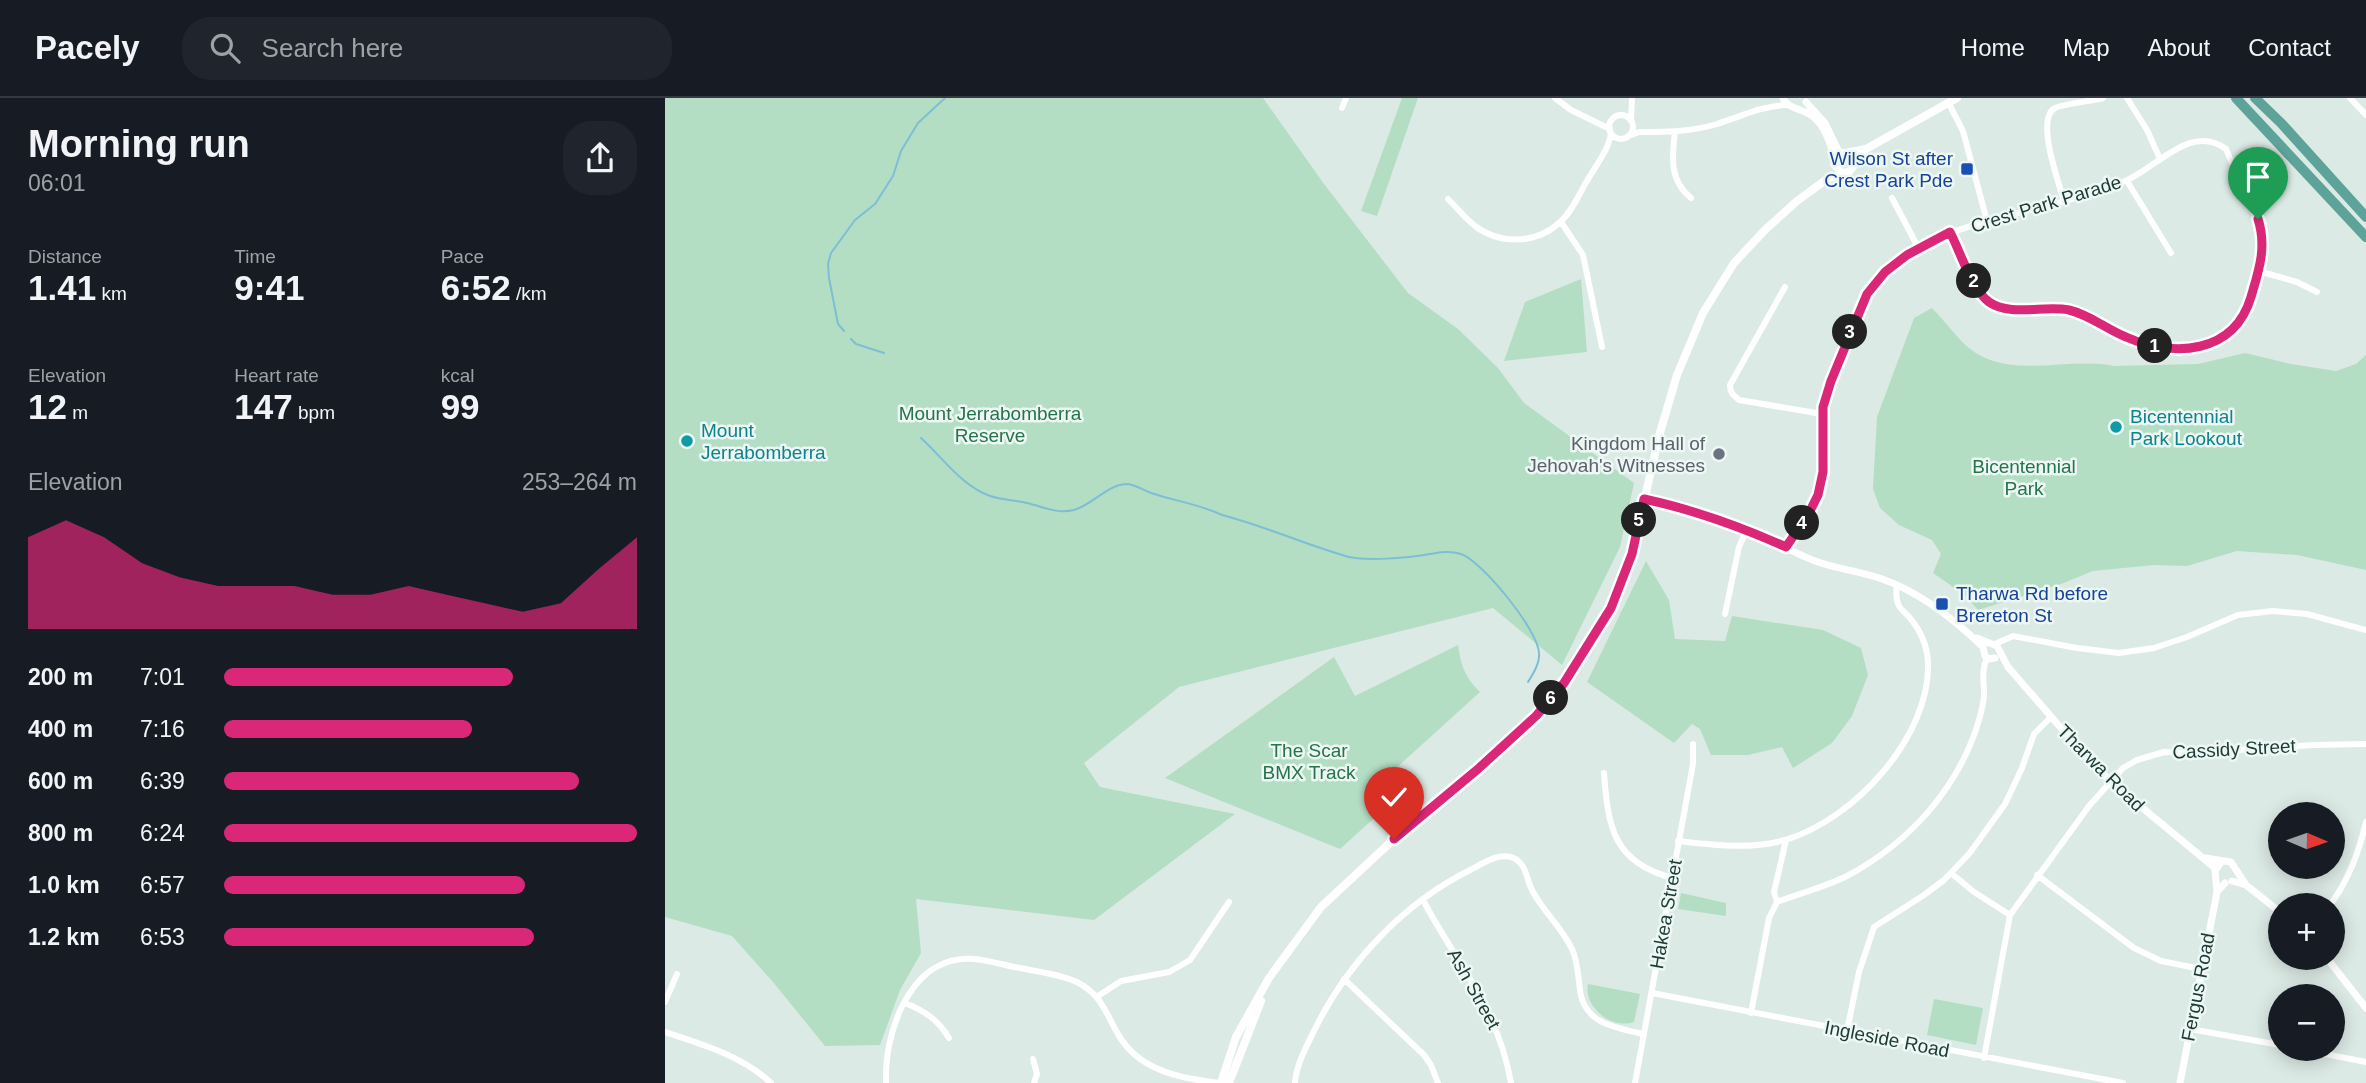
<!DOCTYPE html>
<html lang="en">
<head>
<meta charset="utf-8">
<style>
  :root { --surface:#171b24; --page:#20242c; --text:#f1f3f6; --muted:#9ea1a6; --line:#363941; --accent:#db2777 }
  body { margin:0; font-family:Helvetica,sans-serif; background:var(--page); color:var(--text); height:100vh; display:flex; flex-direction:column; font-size:26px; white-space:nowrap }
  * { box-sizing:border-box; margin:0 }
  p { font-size:23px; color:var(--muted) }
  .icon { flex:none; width:38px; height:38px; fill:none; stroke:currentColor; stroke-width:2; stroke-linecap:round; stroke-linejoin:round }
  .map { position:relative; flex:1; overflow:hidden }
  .drawer { display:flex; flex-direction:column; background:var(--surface); width:665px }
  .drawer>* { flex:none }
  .needle { width:46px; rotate:92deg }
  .buttons { position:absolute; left:1603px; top:704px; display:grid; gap:14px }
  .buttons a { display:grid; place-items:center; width:77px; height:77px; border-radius:50%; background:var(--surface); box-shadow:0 4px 18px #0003; font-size:35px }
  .pin { position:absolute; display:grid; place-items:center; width:60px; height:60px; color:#fff; margin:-72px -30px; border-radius:50% 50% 50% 0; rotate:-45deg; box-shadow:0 0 7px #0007 }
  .pin .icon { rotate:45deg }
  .km { position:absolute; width:35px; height:35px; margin:-18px; border-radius:50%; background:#222; color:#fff; font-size:19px; line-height:35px; text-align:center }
  .round { display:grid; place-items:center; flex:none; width:74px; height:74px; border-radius:28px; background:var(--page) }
  .overview { display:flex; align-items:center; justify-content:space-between; height:119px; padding:0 28px }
  h1 { font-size:38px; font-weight:700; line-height:52px }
  .metrics { display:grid; grid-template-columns:repeat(3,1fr); gap:10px; height:119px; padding:7px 28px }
  .metrics div { display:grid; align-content:center }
  .metrics b { font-size:35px; font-weight:700 }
  .metrics small { font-size:19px; font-weight:400 }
  .metrics p { font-size:19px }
  .chart { height:196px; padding:14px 28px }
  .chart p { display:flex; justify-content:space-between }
  .chart svg { width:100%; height:126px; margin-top:7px; fill:var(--accent); opacity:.7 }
  ul { padding:0 28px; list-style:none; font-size:23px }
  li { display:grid; grid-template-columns:112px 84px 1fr; align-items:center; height:52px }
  li i { height:18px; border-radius:9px; background:var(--accent) }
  header { display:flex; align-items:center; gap:42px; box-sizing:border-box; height:98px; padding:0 35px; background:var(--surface); border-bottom:2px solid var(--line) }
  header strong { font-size:33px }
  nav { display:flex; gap:38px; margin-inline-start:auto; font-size:24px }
  .search { width:490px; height:63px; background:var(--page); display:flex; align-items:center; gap:18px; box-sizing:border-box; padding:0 24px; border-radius:28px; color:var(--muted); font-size:26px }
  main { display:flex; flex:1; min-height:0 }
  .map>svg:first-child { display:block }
  .green { fill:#b3dec3 }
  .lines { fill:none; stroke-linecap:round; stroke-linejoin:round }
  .stream { stroke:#7ebed5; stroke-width:2 }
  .minor { stroke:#fff; stroke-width:6 }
  .tertiary { stroke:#fff; stroke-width:7 }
  .secondary { stroke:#fff; stroke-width:8 }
  .primary { stroke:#5da399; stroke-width:10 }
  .route-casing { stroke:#fff; stroke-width:14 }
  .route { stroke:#db2777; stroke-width:9 }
  .transit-dot { fill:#1a4fb4; stroke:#edf7f3; stroke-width:2.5 }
  .culture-dot { fill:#0f9aa8; stroke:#edf7f3; stroke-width:2.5 }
  .worship-dot { fill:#6b7280; stroke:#edf7f3; stroke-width:2.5 }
  .labels { text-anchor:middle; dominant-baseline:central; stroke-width:5; stroke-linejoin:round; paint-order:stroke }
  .transit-label { font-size:19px; fill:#164399; stroke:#edf7f3; text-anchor:end }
  .street-label { font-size:19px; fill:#1d3a36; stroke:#edf7f3 }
  .park-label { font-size:19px; fill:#25744c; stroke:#edf7f3 }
  .culture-label { font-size:19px; fill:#0d838f; stroke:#edf7f3; text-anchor:start }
  .worship-label { font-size:19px; fill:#5b616d; stroke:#edf7f3; text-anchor:end }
</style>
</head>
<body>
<header>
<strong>Pacely</strong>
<div class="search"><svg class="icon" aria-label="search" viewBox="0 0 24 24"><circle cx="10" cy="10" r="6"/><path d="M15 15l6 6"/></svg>Search here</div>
<nav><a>Home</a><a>Map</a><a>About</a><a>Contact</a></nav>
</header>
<main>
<section class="drawer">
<div class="overview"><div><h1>Morning run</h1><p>06:01</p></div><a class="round"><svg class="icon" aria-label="share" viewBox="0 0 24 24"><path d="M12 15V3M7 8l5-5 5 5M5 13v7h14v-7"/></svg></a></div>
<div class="metrics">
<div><p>Distance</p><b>1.41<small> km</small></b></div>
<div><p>Time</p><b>9:41</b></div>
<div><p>Pace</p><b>6:52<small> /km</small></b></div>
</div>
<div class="metrics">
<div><p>Elevation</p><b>12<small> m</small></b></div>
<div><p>Heart rate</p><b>147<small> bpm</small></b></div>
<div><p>kcal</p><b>99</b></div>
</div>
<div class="chart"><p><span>Elevation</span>253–264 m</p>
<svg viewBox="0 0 160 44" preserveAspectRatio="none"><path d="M0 44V12L10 6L20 12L30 21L40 26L50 29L60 29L70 29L80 32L90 32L100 29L110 32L120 35L130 38L140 35L150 23L160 12V44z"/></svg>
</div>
<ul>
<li><b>200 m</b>7:01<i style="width:70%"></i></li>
<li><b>400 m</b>7:16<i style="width:60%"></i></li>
<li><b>600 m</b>6:39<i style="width:86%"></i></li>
<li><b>800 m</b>6:24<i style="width:100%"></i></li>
<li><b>1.0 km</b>6:57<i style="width:73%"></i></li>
<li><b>1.2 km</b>6:53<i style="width:75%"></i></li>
</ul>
</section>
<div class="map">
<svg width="1701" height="985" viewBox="0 0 1701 985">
  <rect width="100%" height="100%" fill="#dceae5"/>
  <path class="green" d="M0,0H598L659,86L743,195L793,231L833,270L859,305L969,385L955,449L897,567L828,510L514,589L419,665L435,689L570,716L429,822L251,801L256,855L235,892L215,947L160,948L108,884L67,838L0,819Z
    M737,0H753L712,118L696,113Z
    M916,181L922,254L839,263L860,204Z
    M1267,210C1278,221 1294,242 1304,250C1345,283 1403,258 1449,268L1533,266L1580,255L1626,266L1671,273L1691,266L1701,257V472L1632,457L1572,453L1522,468L1489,467L1428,473L1396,486L1313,512L1301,498L1268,475L1276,456L1267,442L1234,427L1215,410L1208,391L1212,319L1249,220Z
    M981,463L1004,502L1010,541L1060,543L1067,518L1158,532L1196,550L1203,577L1187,618L1167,645L1128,670L1117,649L1083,657H1046L1035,631L1027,626L1009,645L922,584Z
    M793,547C796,568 800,579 815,594L729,672L724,665L739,693L675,751L500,680L669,559L690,598Z
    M1016,795L1061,805V818L1013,811Z
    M923,886L975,896L969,924C947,932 918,909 923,886Z
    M1269,901L1318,910L1311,947L1262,937Z"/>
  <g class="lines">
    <path class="stream" d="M179,233L173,226L164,180L163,166L166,155L190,122L210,106L228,78L236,53L253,25L280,0
      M186,241L191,246L219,255
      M256,340C277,359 298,389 325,398C337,402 350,402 362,405C379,409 391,416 409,412C427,407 442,387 461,386C470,386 477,392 486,395C510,403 534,406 557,417C600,428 641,447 684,459C702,463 740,460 759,457C772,455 782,452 796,456C817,463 873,532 874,555C875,565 868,576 863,584"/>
    <path class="minor" d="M890,0L906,12L945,31
      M1462,0L1482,32L1495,61
      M1685,0L1701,17
      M1284,6L1298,33L1322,123
      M677,10L681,0
      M944 29a12 12 0 1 1 24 0a12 12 0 1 1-24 0Z
      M966,22L967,0
      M1010,34C1007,59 1004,82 1026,100
      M966,37L974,34C1000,34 1026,34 1052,26C1075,19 1096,8 1121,7
      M1462,83L1506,155
      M1227,100L1254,151
      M783,101C792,110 800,120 810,128C835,147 872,146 895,124C907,114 914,96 922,83C930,68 944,52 946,35
      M1399,103C1394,85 1370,21 1390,10C1398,6 1427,3 1438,0
      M896,124L918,157L937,249
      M1593,173L1632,184L1652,194
      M1120,189L1065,287C1065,295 1068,297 1074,302L1157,316
      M1121,449C1137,426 1155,403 1158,374C1161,352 1153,327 1159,306C1164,285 1173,266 1181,246C1187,230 1193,212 1201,197C1238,135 1334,121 1397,104C1418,98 1438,91 1458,84C1490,72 1525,24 1561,51C1569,69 1576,87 1584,105C1589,115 1595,124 1597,134C1601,150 1595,166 1591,181C1576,240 1546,260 1485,247C1458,241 1438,223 1413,215C1386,206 1345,219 1324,204C1307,192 1294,153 1285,134
      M1060,516L1074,449L1082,431
      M1330,546L1348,538L1412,550L1454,555L1489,550L1522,539L1573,517L1608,513L1642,516L1701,532
      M939,675C943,729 948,764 1007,780
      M1013,743C1049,747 1085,752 1120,742C1189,722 1266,638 1263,564C1262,547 1255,532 1245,520C1242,516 1236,512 1234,508C1231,502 1231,493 1232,487
      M1286,775L1309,794L1345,817
      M1372,777L1469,850L1496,863L1536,871
      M758,802C792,866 833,910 846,985
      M1112,804C1136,795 1160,789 1182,778C1244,745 1294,690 1314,622C1316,614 1319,605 1319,596C1319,583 1316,573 1322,560
      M1665,807C1684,782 1694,754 1701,724
      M679,881L759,957L766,967L773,985
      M987,895L1458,985
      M433,898L456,883L504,874L525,862L564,804
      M0,904L12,876
      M240,905C260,913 273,922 284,940
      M1086,915L1104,820L1112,804L1109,794L1121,742
      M1525,931L1615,947
      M1182,933L1194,874L1209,829L1259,797L1279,782L1304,756L1340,706L1357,670L1369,636L1386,619
      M0,934C37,946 77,958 106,985
      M1630,950L1701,964
      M1319,960L1345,817L1424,708L1458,670L1472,662L1499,654L1526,655L1649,647L1701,646
      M368,961L372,976L369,985
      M221,985C219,938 242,866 297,861C315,859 337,867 355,870C373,874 394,876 412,884C439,898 441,918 456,941C478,974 519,981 555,985
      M630,985C631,968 640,951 648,935C681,866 738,805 807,771C820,764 838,752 852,762C862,769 862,784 868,794C879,814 897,830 907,851C913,864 913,878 915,892C919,926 951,930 979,936
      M970,985L1028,666V646"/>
    <path class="tertiary" d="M1118,0C1124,12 1136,10 1146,17C1160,27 1166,47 1170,63
      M1141,4L1160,25L1175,56
      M979,401C1014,409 1050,416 1082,431C1105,441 1127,454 1150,463C1171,471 1195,473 1217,481C1255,494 1290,522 1318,549
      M1312,540L1332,548L1343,569L1409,645L1445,683L1550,770
      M1318,549L1320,558L1324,561L1330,560
      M1540,760L1566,764L1581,787
      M1567,783L1581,787L1615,814
      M1552,794L1560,785
      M1661,859L1701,910
      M1515,985L1552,794L1550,773L1556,764"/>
    <path class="secondary" d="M1177,75L1169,66L1172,59L1175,56L1201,51L1292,0
      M556,985L571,939L604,880L656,809L729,741L813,671L868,621L899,585L945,510L967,456L994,338L1012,277L1038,215L1069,165L1100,132L1132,103L1162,81L1185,73L1201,51
      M564,985L596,903"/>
    <path class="primary" d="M1571,0L1701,139
      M1590,0L1616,25L1701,119"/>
  </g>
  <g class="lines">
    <g class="route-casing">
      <path id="route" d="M729,741L813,671L871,618L899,585L946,510L967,456L979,401C1030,412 1074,428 1121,449L1143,417L1153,397L1158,374V309L1166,283L1202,196L1220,174L1242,157L1285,134C1295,153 1307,192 1324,204C1346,219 1379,207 1404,212C1425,217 1441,231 1461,239C1509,260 1569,256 1586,199C1594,172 1602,149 1593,121"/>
    </g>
    <use href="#route" class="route"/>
  </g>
  <g class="transit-dot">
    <rect x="1295" y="64" width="14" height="14" rx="3.5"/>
    <rect x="1270" y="499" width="14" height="14" rx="3.5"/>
  </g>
  <g class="culture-dot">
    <circle cx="1451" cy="329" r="7"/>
    <circle cx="22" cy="343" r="7"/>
  </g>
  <circle class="worship-dot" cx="1054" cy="356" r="7"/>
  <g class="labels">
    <g class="transit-label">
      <text x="1288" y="60">Wilson St after<tspan x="1288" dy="22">Crest Park Pde</tspan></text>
      <text x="1291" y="495" text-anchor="start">Tharwa Rd before<tspan x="1291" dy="22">Brereton St</tspan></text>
    </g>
    <g class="street-label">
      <text transform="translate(1381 106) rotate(-17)">Crest Park Parade</text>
      <text transform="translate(1569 651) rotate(-3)">Cassidy Street</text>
      <text transform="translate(1436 670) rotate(45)">Tharwa Road</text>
      <text transform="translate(1001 816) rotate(-80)">Hakea Street</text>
      <text transform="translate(1533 889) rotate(-79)">Fergus Road</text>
      <text transform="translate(809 891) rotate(61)">Ash Street</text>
      <text transform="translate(1222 941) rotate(11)">Ingleside Road</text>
    </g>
    <g class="park-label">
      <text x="325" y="315">Mount Jerrabomberra<tspan x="325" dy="22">Reserve</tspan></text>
      <text x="1359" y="368">Bicentennial<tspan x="1359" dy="22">Park</tspan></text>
      <text x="644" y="652">The Scar<tspan x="644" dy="22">BMX Track</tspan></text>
    </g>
    <g class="culture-label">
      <text x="1465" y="318">Bicentennial<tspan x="1465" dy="22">Park Lookout</tspan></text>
      <text x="36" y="332">Mount<tspan x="36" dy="22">Jerrabomberra</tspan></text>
    </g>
    <g class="worship-label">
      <text x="1040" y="345">Kingdom Hall of<tspan x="1040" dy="22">Jehovah's Witnesses</tspan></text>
    </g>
  </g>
</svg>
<div class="buttons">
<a><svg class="needle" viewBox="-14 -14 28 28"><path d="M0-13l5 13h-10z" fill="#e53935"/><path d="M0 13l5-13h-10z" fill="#9ea1a6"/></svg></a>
<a>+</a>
<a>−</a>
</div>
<div class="pin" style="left:1593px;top:121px;background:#1e9e55"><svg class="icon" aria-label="arrive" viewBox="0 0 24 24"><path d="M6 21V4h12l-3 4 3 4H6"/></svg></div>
<div class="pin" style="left:729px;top:741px;background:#d93025"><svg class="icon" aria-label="check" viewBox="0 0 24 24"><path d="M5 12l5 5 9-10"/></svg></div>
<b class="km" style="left:1490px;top:248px">1</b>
<b class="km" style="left:1309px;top:183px">2</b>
<b class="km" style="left:1185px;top:234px">3</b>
<b class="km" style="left:1137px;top:425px">4</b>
<b class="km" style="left:974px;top:422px">5</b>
<b class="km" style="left:886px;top:600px">6</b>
</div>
</main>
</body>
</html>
